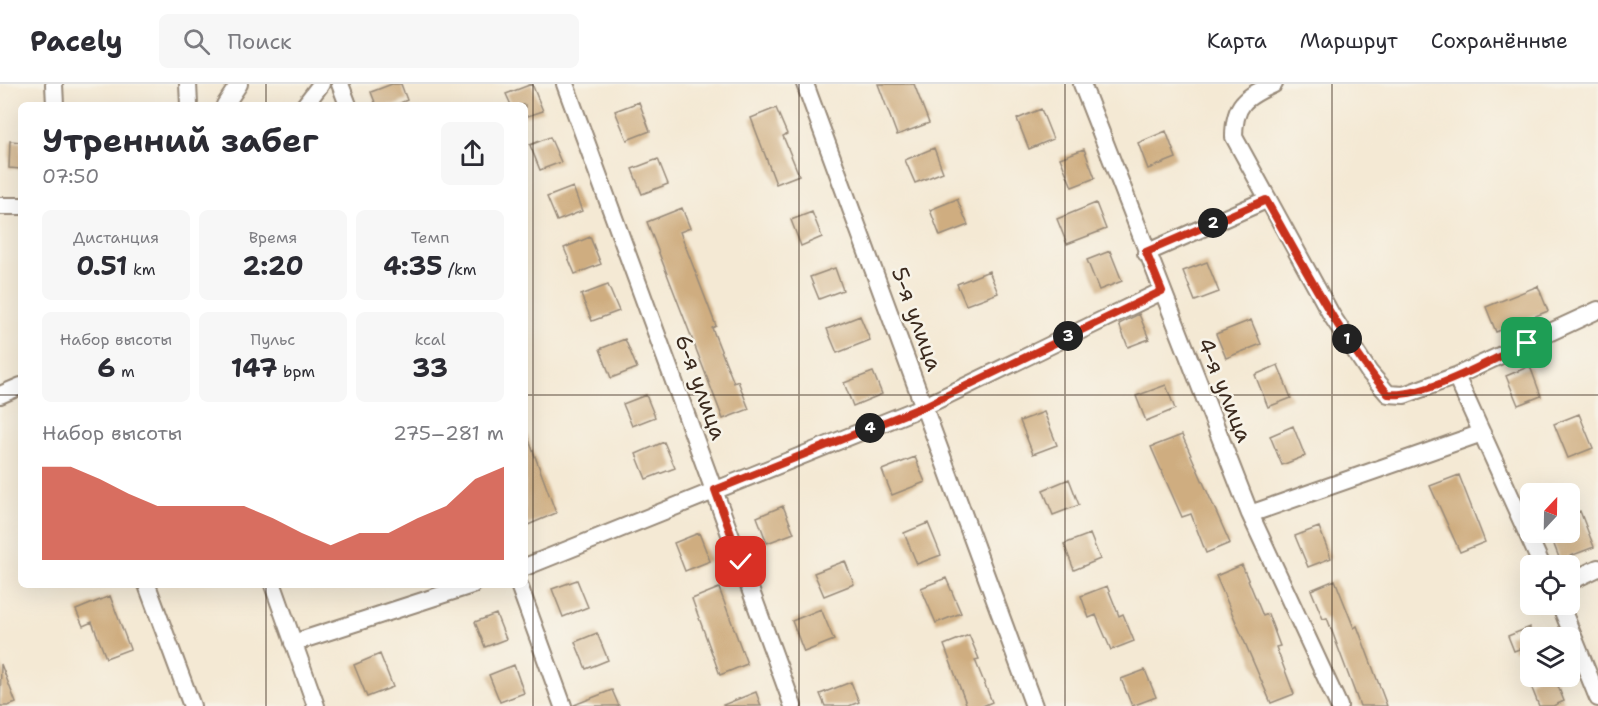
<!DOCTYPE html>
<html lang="ru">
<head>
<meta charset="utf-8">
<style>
  :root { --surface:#fff; --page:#f7f7f7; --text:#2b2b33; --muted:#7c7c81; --line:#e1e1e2; --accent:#c8321e }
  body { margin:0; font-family:"Shantell Sans",sans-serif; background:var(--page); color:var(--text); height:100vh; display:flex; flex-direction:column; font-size:22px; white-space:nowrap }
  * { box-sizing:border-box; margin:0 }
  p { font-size:20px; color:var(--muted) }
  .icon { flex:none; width:33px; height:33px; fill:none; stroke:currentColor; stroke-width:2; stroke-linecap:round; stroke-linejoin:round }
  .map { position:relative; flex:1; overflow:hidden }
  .panel { position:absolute; left:18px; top:18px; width:510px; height:486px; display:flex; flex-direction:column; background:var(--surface); border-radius:9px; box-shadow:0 6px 24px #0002 }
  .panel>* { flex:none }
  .needle { width:39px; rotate:22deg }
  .buttons { position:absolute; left:1520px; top:399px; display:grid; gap:12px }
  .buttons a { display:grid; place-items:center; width:60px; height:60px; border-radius:9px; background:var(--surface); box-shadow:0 6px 24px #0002; font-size:30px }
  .pin { position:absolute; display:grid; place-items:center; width:51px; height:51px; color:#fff; margin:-26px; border-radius:12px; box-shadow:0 3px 9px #0006 }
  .km { position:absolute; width:30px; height:30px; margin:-15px; border-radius:50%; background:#222; color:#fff; font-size:16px; line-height:30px; text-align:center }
  .round { display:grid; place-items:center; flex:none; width:63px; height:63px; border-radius:9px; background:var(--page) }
  .headline { display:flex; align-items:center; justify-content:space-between; height:102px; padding:0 24px }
  h1 { font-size:33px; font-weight:700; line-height:45px }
  .figures { display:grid; grid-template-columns:repeat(3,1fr); gap:9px; height:102px; padding:6px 24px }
  .figures div { display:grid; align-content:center; border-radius:9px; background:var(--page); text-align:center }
  .figures b { font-size:26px; font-weight:700 }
  .figures small { font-size:16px; font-weight:400 }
  .figures p { font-size:16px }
  .chart { height:168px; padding:12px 24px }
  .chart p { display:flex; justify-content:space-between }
  .chart svg { width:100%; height:108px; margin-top:6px; fill:var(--accent); opacity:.7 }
  header { display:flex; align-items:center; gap:36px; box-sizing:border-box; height:84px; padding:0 30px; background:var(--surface); border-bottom:2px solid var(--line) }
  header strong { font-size:28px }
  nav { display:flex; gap:33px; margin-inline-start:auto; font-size:21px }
  .search { width:420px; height:54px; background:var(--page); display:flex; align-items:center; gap:15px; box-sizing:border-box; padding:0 21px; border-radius:9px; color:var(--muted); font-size:22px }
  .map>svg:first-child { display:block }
  .building { fill:#cfad80 }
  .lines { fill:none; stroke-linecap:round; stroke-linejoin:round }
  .minor-casing { stroke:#988a79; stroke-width:20 }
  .minor { stroke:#fff; stroke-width:16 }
  .route-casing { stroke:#fff; stroke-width:12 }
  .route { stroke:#c8321e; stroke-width:8 }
  .grid { fill:none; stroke:#3b2a1e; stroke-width:1.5; stroke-opacity:0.55 }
  .labels { text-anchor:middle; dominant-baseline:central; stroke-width:5; stroke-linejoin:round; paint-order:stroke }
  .street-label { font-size:22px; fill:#3b2a1e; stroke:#f7f3e8 }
</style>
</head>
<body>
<header>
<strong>Pacely</strong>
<div class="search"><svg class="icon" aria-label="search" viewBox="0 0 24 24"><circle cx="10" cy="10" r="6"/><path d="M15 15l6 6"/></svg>Поиск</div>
<nav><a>Карта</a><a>Маршрут</a><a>Сохранённые</a></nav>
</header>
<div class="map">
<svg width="1598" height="622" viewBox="0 0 1598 622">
  <rect width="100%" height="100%" fill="#f7f3e8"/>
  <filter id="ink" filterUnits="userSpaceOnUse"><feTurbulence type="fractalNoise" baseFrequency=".0167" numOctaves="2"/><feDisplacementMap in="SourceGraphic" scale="12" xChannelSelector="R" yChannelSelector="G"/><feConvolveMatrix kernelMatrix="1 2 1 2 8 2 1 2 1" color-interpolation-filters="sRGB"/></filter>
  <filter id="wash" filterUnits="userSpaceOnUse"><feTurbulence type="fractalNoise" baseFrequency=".008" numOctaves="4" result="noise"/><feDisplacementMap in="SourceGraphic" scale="24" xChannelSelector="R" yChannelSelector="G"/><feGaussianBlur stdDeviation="1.35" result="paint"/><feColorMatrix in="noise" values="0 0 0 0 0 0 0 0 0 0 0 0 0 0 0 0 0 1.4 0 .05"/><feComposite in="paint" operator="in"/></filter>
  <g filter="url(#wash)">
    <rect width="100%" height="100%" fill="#f4e9d4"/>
    <g id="blocks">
      <path class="building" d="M392,0H401L407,16L396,21H376L371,8Z
        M532,0L543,27L525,33V21H511L506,10Z
        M878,0H914L929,39L897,51Z
        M639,18L650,47L627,56L615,27Z
        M776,24L787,50L783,52L799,91L776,100L751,34Z
        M1041,25L1053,55L1029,65L1017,35Z
        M1166,47L1176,74L1148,85L1138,59Z
        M550,53L561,78L540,86L530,61Z
        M10,57L21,58V85L9,84Z
        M934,64L943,88L915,99L905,76Z
        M1084,65L1095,94L1072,103L1060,74Z
        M658,75L668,100L642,110L632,85Z
        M573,103L582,127L557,137L547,113Z
        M957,115L968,141L940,152L930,126Z
        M1096,119L1106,145L1067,160L1057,135Z
        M682,124L690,144L680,148L716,242L712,244L734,299L738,297L749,325L723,335L647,138Z
        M812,128L822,153L801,162L791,136Z
        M590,153L601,180L575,190L564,164Z
        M1110,167L1122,197L1099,206L1087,176Z
        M1207,178L1219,208L1195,217L1183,187Z
        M835,184L843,206L819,215L810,193Z
        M989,187L998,209L966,221L957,200Z
        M608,201L619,227L592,237L581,211Z
        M1538,202L1548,227L1496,248L1486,223Z
        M1139,230L1149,255L1128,263L1119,240Z
        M860,232L870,256L837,269L827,245Z
        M1251,236L1261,260L1226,274L1216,250Z
        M625,255L637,284L611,294L600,265Z
        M1278,281L1291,314L1268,323L1255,291Z
        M1530,282L1541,312L1518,321L1506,292Z
        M873,288L882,310L853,322L844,299Z
        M1166,301L1175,325L1146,337L1136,312Z
        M646,311L655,333L632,342L623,320Z
        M1044,328L1057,361L1033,370L1020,337Z
        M1579,330L1593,364L1568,374L1554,340Z
        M1293,342L1305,372L1282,381L1270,352Z
        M526,348L556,429L528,441L525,434Z
        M1182,351L1230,459L1206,469L1191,430L1182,433L1151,363Z
        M664,358L675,384L646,395L636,370Z
        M915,373L925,398L892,411L882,386Z
        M1459,391L1485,458L1460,468L1430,402Z
        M1069,395L1079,421L1053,431L1043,406Z
        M783,422L794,449L767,459L757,433Z
        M1580,427L1594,463L1560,476L1549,448H1569V432Z
        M928,439L941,471L917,480L904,449Z
        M1319,443L1331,474L1308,483L1295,452Z
        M699,449L710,477L685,487L674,459Z
        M1090,450L1100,475L1074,486L1064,460Z
        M845,477L854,500L824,512L814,489Z
        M1242,481L1263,532L1268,530L1280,562L1276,563L1294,610L1271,619L1216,492Z
        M946,494L961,529L936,539L921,504Z
        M577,496L588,523L563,533L552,505Z
        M1335,496L1354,544L1357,542L1387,622H1360L1327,534L1323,535L1311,506Z
        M1107,502L1119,532L1123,530L1134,557L1111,566L1096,531L1089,534L1081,512Z
        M719,504L747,580L720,591L692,515Z
        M110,512L130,565L106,574L92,538L83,542L76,526Z
        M821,525L834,556L804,568L792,537Z
        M496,530L506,555L485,563L475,538Z
        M1530,543V561L1514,567L1508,552Z
        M597,549L608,576L586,585L575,558Z
        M969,551L979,575L975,576L992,618L983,622H967L944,561Z
        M380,570L393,603L367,613L354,581Z
        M1,580L16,619L8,622H0Z
        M514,581L524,609L500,618L489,591Z
        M1145,586L1156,613L1132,622L1121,595Z
        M1540,592H1554L1564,617L1553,622H1539L1529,597Z
        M851,598L859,618L849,622H825L820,610Z
        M612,606L619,622H574V621Z
        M756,608L761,622H724L723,621Z"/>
    </g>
  </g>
  <g filter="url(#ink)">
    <use href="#blocks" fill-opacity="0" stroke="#988a79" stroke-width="1.5"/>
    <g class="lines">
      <g class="minor-casing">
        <path id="minor" d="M54,0L55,21
          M188,0L189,21
          M340,0L348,21
          M565,0L793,622
          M805,0L1034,622
          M1082,0L1250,430L1339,622
          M1274,0C1245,13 1234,20 1234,53L1332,232L1369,288L1388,310L1404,311L1456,292L1598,226
          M225,21L239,0
          M305,21L321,0
          M0,122H21
          M1146,169L1266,116
          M1456,292L1542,482
          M0,311L21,302
          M1250,430L1482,349
          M525,483L925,322L1162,207
          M1569,498L1598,484
          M147,501L192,622
          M273,501L316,622
          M519,501L563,622
          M1560,520L1598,614
          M293,559L472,501"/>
      </g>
      <use href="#minor" class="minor"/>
    </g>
  </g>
  <g class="lines" filter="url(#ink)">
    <g class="route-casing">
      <path id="route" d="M741,478L715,406L925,322L1162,207L1146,168L1266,116C1304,182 1338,251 1388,310C1426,314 1491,276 1527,259"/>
    </g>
    <use href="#route" class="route"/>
  </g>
  <path class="grid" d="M266,0V21M533,0V622M799,0V622M1065,0V622M1332,0V622M0,311H21M525,311H1598M266,501V622"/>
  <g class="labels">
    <g class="street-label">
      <text transform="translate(917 235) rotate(70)">5-я улица</text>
      <text transform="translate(701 303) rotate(70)">6-я улица</text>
      <text transform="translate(1225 306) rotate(68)">4-я улица</text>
    </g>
  </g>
</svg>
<div class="buttons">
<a><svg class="needle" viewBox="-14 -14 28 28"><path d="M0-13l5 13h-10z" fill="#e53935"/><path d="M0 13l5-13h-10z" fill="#7c7c81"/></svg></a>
<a><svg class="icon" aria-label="locate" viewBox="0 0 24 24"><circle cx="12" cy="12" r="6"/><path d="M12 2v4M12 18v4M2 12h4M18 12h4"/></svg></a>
<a><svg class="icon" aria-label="layers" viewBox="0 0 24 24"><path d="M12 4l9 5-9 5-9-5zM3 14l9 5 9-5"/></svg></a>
</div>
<div class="pin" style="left:1527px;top:259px;background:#1e9e55"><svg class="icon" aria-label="arrive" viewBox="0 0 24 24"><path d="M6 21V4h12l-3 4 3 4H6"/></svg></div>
<div class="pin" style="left:741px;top:478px;background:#d93025"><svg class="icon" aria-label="check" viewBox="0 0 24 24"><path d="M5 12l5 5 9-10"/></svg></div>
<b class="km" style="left:1347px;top:255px">1</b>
<b class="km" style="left:1213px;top:139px">2</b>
<b class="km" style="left:1068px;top:252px">3</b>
<b class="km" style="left:870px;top:344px">4</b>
<section class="panel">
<div class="headline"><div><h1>Утренний забег</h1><p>07:50</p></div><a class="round"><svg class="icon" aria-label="share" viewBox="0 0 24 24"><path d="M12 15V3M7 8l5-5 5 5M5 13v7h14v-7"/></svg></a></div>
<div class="figures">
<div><p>Дистанция</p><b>0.51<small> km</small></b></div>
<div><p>Время</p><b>2:20</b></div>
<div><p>Темп</p><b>4:35<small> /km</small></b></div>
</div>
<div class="figures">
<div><p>Набор высоты</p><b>6<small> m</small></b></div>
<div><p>Пульс</p><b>147<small> bpm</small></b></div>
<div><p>kcal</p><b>33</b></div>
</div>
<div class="chart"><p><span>Набор высоты</span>275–281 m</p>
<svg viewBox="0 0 160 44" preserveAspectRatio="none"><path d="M0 44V6L10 6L20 11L30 17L40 22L50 22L60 22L70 22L80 27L90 33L100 38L110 33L120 33L130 27L140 22L150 11L160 6V44z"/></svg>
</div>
</section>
</div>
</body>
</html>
